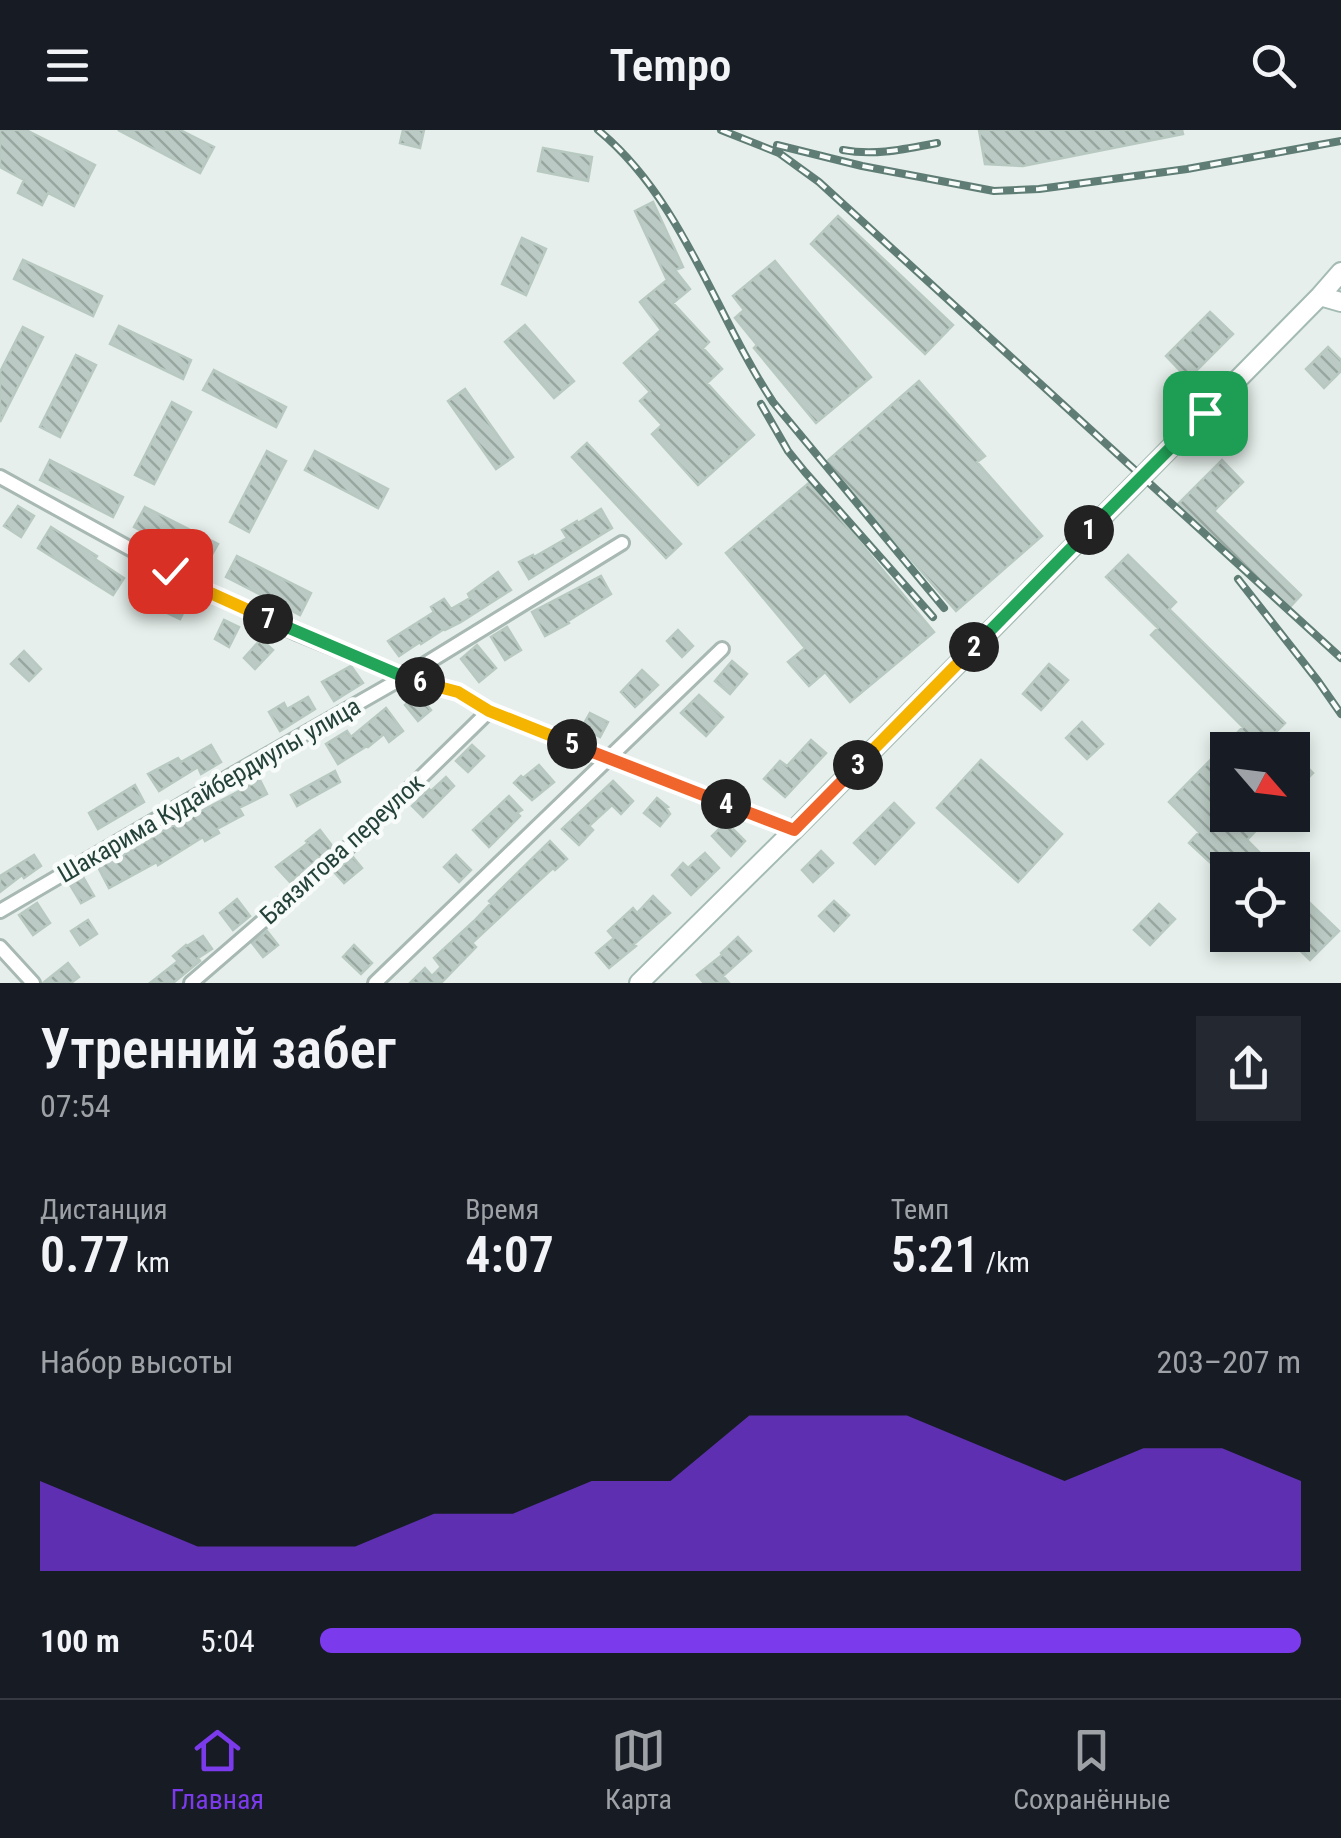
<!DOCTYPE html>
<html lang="ru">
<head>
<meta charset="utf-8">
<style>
  :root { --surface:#171b24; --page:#242831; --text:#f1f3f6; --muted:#9ea1a6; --line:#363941; --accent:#7c3aed }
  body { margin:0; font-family:"Roboto Condensed",sans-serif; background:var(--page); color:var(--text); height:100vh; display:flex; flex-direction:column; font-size:38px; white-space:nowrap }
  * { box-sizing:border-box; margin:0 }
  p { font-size:32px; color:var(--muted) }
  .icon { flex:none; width:55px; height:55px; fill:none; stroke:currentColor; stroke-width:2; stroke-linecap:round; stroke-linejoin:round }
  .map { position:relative; height:853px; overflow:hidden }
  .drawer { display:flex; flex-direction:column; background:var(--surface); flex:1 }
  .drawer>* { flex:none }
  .needle { width:65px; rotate:118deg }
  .buttons { position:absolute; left:1210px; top:602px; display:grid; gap:20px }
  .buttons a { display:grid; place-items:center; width:100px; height:100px; border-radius:0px; background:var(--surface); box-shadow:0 5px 15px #0003; font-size:50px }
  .pin { position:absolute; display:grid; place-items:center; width:85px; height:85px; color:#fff; margin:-42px; border-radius:20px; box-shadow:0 5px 15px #0006 }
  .km { position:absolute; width:50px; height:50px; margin:-25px; border-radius:50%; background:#222; color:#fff; font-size:28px; line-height:50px; text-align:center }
  .round { display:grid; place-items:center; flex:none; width:105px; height:105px; border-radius:0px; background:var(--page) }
  .headline { display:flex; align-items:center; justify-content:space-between; height:170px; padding:0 40px }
  h1 { font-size:55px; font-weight:600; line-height:75px }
  .metrics { display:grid; grid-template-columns:repeat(3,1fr); gap:15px; height:170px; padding:10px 40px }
  .metrics div { display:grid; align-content:center }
  .metrics b { font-size:50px; font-weight:600 }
  .metrics small { font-size:28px; font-weight:400 }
  .metrics p { font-size:28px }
  .chart { height:280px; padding:20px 40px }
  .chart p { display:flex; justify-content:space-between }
  .chart svg { width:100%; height:180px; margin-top:10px; fill:var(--accent); opacity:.7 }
  ul { padding:0 40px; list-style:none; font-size:32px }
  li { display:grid; grid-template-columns:160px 120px 1fr; align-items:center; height:75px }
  li i { height:25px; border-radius:12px; background:var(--accent) }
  header { display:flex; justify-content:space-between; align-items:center; height:130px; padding:0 40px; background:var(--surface); font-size:45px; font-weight:600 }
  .tabs { display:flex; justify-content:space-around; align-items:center; height:140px; border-top:2px solid var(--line); background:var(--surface); font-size:28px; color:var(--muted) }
  .tabs a { display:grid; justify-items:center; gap:5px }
  .tabs .on { color:var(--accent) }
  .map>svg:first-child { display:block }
  .building { fill:url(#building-back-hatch); stroke:#b8c9c2; stroke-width:2.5 }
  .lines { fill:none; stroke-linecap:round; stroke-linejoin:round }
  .street-casing { stroke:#a8b8b2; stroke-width:18 }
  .secondary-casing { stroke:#a4bbb3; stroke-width:22 }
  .street { stroke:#fff; stroke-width:12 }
  .secondary { stroke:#fff; stroke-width:18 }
  .rail-casing { stroke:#5f7d75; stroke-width:8 }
  .rail { stroke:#f7fbf9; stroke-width:4; stroke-dasharray:11; stroke-linecap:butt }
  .split-1-casing { stroke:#fff; stroke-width:20 }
  .split-2-casing { stroke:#fff; stroke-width:20 }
  .split-3-casing { stroke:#fff; stroke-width:20 }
  .split-4-casing { stroke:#fff; stroke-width:20 }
  .split-5-casing { stroke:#fff; stroke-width:20 }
  .split-6-casing { stroke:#fff; stroke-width:20 }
  .split-7-casing { stroke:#fff; stroke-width:20 }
  .split-8-casing { stroke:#fff; stroke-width:20 }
  .split-1 { stroke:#22a559; stroke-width:12 }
  .split-2 { stroke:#22a559; stroke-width:12 }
  .split-3 { stroke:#f5b400; stroke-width:12 }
  .split-4 { stroke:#f0652b; stroke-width:12 }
  .split-5 { stroke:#f0652b; stroke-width:12 }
  .split-6 { stroke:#f5b400; stroke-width:12 }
  .split-7 { stroke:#22a559; stroke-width:12 }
  .split-8 { stroke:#f5b400; stroke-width:12 }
  .labels { text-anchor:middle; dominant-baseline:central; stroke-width:9; stroke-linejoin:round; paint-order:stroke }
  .street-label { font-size:25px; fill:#24423a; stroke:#f7fbf9 }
</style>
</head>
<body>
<header><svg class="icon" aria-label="menu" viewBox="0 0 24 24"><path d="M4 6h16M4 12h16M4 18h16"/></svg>Tempo<svg class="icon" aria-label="search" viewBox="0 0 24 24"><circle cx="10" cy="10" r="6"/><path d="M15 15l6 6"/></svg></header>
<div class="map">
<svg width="1341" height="853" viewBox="0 0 1341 853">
  <defs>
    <pattern id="building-back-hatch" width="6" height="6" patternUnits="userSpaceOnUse" patternTransform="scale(2.5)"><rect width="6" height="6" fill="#bbcac4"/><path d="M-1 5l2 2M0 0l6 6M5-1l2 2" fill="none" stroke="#98a6a0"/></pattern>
  </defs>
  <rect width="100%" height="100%" fill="#e6efeb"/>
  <path class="building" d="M0,0H26L95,35L74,76L48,63L42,75L18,63L24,50L0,37Z
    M118,0H180L214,17L200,43Z
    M403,0H424L420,18L400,13Z
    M979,0H1182L1183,4L1023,36L985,34Z
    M543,18L592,27L588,51L538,41Z
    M653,72L683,137L675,140L690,159L673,173L709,212L703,218L722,239L707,253L754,305L698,355L652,304L662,295L640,271L650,262L624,233L661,200L640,172L667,150L635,81Z
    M838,86L953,195L925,224L811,114Z
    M522,108L546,119L526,165L502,154Z
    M23,130L102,166L93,186L14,149Z
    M775,131L871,247L816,293L754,218L757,215L735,188L744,180L733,166Z
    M1210,182L1233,204L1188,249L1166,226Z
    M525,195L574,251L554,268L505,212Z
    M119,196L191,230L183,249L110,214Z
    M23,197L43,207L0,292V242Z
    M1328,217L1341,230V241L1324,258L1306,239Z
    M76,225L96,235L60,307L40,297Z
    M214,240L286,277L276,297L203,260Z
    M919,251L985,326L977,332L1042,406L956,481L826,332Z
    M465,259L513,327L496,339L448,271Z
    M172,272L191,282L154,354L135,345Z
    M587,313L681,414L666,428L572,327Z
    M267,321L286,331L249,402L230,392Z
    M315,321L388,359L378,378L305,340Z
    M50,330L123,367L113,387L40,350Z
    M1222,330L1243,352L1214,381L1301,465L1289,478L1229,422L1227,424L1177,375Z
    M810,352L934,502L850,572L825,542L809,556L788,532L805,518L726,423Z
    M18,376L34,386L21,407L4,396Z
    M145,377L218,414L206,435L152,404L151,406L134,397Z
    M601,379L612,398L529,449L519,432L533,425L534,427L567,408L562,400L577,391L578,393Z
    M51,397L97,426L95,429L124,448L113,465L38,418Z
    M1128,425L1176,472L1169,479L1285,593L1274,604L1290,620H1228V685H1271L1247,710L1277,740H1228V749L1189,713L1199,702L1169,672L1243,597L1151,505L1158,498L1106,447Z
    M237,426L311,463L300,485L226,447Z
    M498,442L511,460L461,492L445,500L444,499L421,514L420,512L399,526L388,511L434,482L431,477L444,469L451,479L470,468L468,464Z
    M601,446L611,464L568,491L569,493L545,506L532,482Z
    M175,462L190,469L180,489L165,482Z
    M224,490L239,497L229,517L215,509Z
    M507,497L521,520L505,530L491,507Z
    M678,500L693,516L682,527L667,511Z
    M261,509L273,520L255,539L244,528Z
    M477,515L496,538L479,552L461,529Z
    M24,521L41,539L29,551L11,534Z
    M732,531L747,544L730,564L715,551Z
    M1049,534L1068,550L1041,580L1023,564Z
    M351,536L363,553L334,571L322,552Z
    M642,540L658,555L635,577L621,562Z
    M418,564L431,580L418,591L405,575Z
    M699,565L723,587L706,606L681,583Z
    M308,567L315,579L280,601L269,582L284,573L287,579Z
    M386,578L403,601L389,612L384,604L368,617L367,616L338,634L326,614L347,601L351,607Z
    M590,583L608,592L600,607L582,597Z
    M1082,592L1103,614L1087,629L1066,608Z
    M811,610L826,623L785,667L764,649L780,631L787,636Z
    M211,615L221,632L201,644L198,637L159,661L148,644L178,628L181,632Z
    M472,615L484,626L468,642L456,631Z
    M1292,622L1313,643L1292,664Z
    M981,630L1062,704L1018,752L937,678Z
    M539,635L554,652L532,670L514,653L521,646L523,648Z
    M335,641L340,652L297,676L291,665Z
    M446,647L454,656L423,687L412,676L429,659L431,661Z
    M260,650L267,664L239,678L243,685L217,699L219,703L205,711L203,707L158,735L157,732L109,758L98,737L116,728L117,729L163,701Z
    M613,651L633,671L621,684L612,675L589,696L593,700L579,715L562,699Z
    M135,655L144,672L98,699L89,683Z
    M509,666L522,680L517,683L520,686L489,717L473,700Z
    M657,668L668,677L666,678L670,684L660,696L644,683Z
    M894,673L914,693L875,734L854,713Z
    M726,692L745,711L731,726L712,706Z
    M320,700L333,717L290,752L276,737L308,713L306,711Z
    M550,711L567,729L555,740L553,738L472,813L476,817L441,853H410L425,838L432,846L441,837L434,828L474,791L491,773L489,771Z
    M821,721L833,733L813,752L802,740Z
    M705,723L719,738L691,765L672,745L683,733L688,738Z
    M34,725L41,736L24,748L22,745L0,762V746Z
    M456,725L471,740L459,752L444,737Z
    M353,727L362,738L344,753L334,742Z
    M83,747L94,766L81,773L70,755Z
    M1292,756L1339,801L1310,830L1284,805H1292Z
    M653,766L670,783L634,814L636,816L609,838L596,823L614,808L608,801L633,778L637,783Z
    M237,769L250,786L233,800L220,783Z
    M834,771L849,785L834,801L819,786Z
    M37,773L50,793L33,805L19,785Z
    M1159,774L1175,789L1150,815L1134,800Z
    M88,790L97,804L80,815L71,801Z
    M267,801L278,815L263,827L252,813Z
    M203,806L212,819L198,828L200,831L173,853H150L178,831L173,826L186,815L187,816Z
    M738,807L751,821L723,846L729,853H704L697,845L722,825L721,823Z
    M354,815L372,833L361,844L343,827Z
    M68,833L79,847L71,853H43Z"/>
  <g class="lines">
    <g class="street-casing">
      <path id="street" d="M0,347L207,461L299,504L404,547L458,562L489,581L794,700
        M0,781L234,644L404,547L622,413
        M0,817L33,853
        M191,853L360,707L489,581
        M375,853L722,519"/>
    </g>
    <g class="secondary-casing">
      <path id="secondary" d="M1320,166L1341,172
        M639,853L794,700L1320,166L1341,142"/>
    </g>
    <use href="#street" class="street"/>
    <use href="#secondary" class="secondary"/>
    <g class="rail-casing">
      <path id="rail" d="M598,0C683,70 714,183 773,272L944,478
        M721,0L779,23L819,52L1341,528
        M777,15L862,36L994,61L1039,59L1187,39L1341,11
        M843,20C875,26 905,19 937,13
        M761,274L788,321L805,342L933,487
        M1238,449L1318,551L1341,584"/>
    </g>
    <use href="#rail" class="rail"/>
  </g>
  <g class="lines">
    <g class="split-1-casing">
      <path id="split-1" d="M1089,400L1205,283"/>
    </g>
    <g class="split-2-casing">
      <path id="split-2" d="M974,517L1089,400"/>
    </g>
    <g class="split-3-casing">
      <path id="split-3" d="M858,635L974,517"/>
    </g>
    <g class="split-4-casing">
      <path id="split-4" d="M726,674L794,700L858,635"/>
    </g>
    <g class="split-5-casing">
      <path id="split-5" d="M572,614L726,674"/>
    </g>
    <g class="split-6-casing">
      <path id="split-6" d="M420,552L458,562L489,581L572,614"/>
    </g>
    <g class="split-7-casing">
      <path id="split-7" d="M268,489L404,547L420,552"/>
    </g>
    <g class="split-8-casing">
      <path id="split-8" d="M170,441L206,461L268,489"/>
    </g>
    <use href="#split-1" class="split-1"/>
    <use href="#split-2" class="split-2"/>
    <use href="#split-3" class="split-3"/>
    <use href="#split-4" class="split-4"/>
    <use href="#split-5" class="split-5"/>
    <use href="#split-6" class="split-6"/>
    <use href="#split-7" class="split-7"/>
    <use href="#split-8" class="split-8"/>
  </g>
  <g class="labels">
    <g class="street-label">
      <text transform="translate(209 660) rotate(-30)">Шакарима Кудайбердиулы улица</text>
      <text transform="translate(342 719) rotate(-42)">Баязитова переулок</text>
    </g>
  </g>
</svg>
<div class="buttons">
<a><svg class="needle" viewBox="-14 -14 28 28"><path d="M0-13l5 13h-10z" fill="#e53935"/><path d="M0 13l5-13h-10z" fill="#9ea1a6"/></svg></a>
<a><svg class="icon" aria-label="locate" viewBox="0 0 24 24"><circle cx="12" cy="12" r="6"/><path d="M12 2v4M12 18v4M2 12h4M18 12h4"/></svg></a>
</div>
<div class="pin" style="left:1205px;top:283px;background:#1e9e55"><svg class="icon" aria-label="arrive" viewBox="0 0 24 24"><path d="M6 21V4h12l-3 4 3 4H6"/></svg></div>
<div class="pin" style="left:170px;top:441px;background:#d93025"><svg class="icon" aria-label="check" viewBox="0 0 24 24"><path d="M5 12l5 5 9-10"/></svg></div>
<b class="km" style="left:1089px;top:400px">1</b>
<b class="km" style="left:974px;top:517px">2</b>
<b class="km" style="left:858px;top:635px">3</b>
<b class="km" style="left:726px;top:674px">4</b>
<b class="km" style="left:572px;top:614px">5</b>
<b class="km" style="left:420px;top:552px">6</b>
<b class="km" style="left:268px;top:489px">7</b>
</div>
<section class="drawer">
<div class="headline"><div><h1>Утренний забег</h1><p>07:54</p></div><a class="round"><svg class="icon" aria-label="share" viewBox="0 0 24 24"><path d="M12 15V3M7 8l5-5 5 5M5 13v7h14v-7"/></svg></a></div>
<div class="metrics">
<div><p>Дистанция</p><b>0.77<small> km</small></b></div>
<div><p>Время</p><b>4:07</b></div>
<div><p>Темп</p><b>5:21<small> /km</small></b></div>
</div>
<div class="chart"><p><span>Набор высоты</span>203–207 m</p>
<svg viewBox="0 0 160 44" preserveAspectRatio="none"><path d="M0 44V22L10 30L20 38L30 38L40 38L50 30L60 30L70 22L80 22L90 6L100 6L110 6L120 14L130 22L140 14L150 14L160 22V44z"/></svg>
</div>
<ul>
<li><b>100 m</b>5:04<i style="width:100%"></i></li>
</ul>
</section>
<nav class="tabs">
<a class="on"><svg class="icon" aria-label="home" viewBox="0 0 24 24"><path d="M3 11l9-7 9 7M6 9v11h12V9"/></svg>Главная</a>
<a><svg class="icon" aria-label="map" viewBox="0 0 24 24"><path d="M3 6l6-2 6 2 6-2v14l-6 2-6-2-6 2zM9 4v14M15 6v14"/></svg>Карта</a>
<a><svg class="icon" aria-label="saved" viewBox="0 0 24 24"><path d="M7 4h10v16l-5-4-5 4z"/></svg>Сохранённые</a>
</nav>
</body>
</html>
